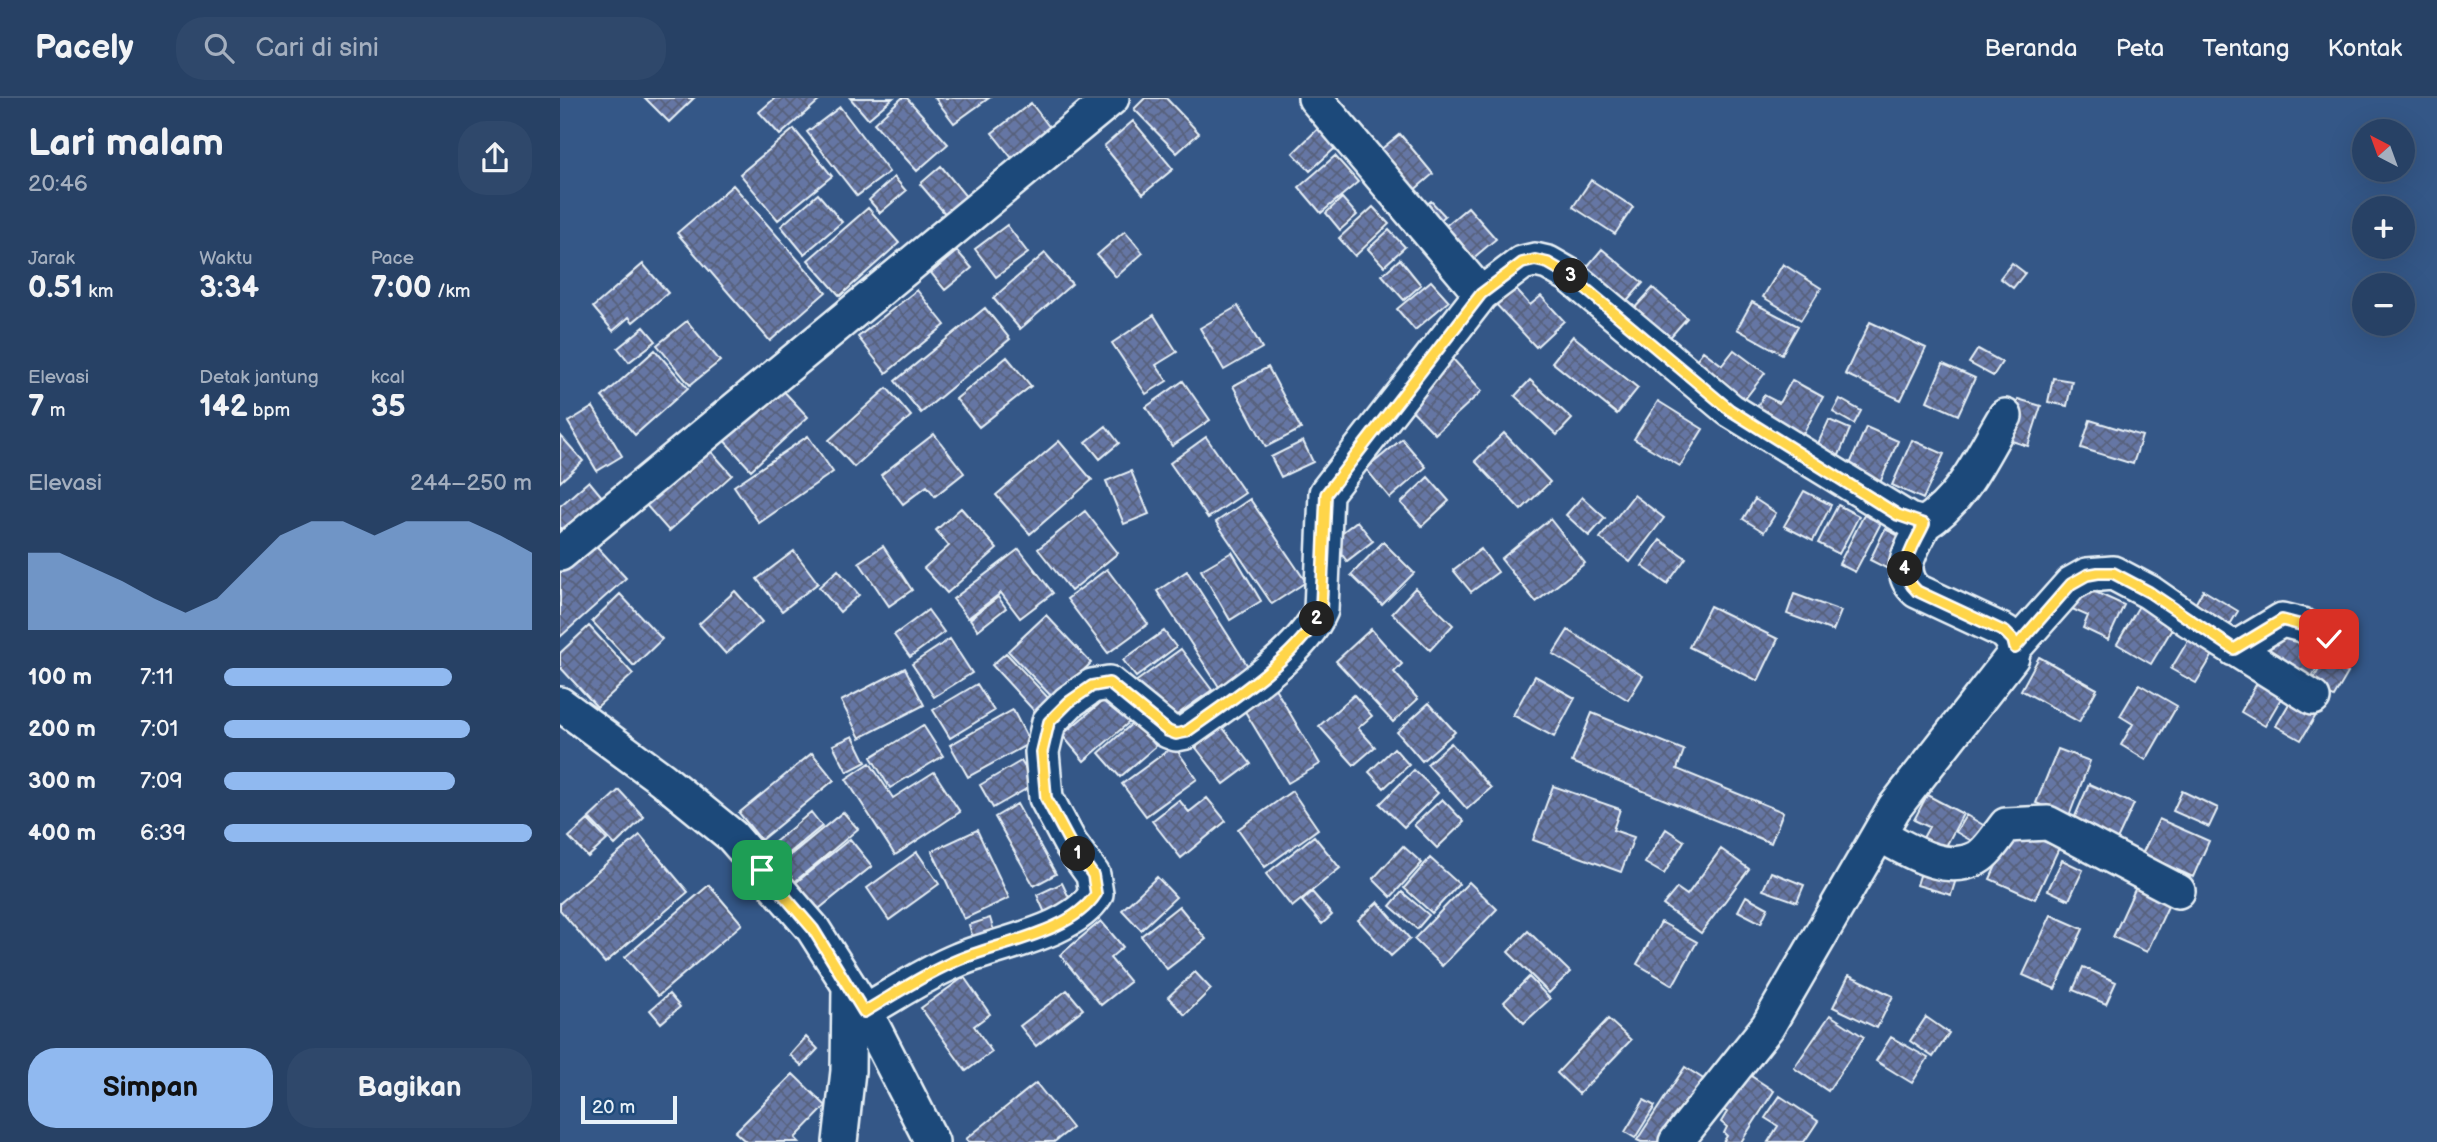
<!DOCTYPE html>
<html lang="id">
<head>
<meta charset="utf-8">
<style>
  :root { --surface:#274165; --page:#2f486b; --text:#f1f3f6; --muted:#a4afbf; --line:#435a79; --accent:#90b9f0 }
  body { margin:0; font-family:"Balsamiq Sans",sans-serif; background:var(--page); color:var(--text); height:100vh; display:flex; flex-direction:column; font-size:26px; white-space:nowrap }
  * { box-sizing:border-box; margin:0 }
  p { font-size:23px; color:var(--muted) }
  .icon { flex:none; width:38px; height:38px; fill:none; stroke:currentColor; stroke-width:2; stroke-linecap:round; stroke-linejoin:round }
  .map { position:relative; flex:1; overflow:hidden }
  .side { display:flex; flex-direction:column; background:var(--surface); width:560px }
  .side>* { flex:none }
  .needle { width:46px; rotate:319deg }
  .tools { position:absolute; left:1792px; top:21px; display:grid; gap:14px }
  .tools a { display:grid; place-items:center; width:63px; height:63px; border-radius:50%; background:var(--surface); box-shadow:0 7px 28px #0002,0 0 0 2px var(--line); font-size:35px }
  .scale { position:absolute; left:21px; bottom:18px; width:96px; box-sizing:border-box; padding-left:7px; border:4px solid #e8f1f8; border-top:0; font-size:19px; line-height:24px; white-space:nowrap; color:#e8f1f8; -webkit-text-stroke:5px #1f4a7a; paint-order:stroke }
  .pin { position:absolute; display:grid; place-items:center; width:60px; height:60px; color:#fff; margin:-30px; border-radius:14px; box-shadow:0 4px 10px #0006 }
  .km { position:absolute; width:35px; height:35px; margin:-18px; border-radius:50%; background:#222; color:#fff; font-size:19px; line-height:35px; text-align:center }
  .round { display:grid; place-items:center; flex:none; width:74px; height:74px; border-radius:28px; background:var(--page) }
  .overview { display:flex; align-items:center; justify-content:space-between; height:119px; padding:0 28px }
  h1 { font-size:38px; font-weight:600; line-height:52px }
  .stats { display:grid; grid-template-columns:repeat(3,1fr); gap:10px; height:119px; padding:7px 28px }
  .stats div { display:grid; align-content:center }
  .stats b { font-size:30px; font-weight:600 }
  .stats small { font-size:19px; font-weight:400 }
  .stats p { font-size:19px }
  .chart { height:196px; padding:14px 28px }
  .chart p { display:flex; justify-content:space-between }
  .chart svg { width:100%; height:126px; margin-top:7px; fill:var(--accent); opacity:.7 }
  .button { display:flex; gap:14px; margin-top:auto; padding:14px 28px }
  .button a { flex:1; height:80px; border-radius:28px; background:var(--accent); color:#111; font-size:28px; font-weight:600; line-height:80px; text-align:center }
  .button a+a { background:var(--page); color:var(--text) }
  ul { padding:0 28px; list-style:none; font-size:23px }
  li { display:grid; grid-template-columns:112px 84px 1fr; align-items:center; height:52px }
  li i { height:18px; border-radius:9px; background:var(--accent) }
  header { display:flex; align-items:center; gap:42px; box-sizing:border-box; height:98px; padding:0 35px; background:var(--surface); border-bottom:2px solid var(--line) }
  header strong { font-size:33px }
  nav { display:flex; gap:38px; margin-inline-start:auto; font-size:24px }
  .search { width:490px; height:63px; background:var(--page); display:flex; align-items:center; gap:18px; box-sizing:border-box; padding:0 24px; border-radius:28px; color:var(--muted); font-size:26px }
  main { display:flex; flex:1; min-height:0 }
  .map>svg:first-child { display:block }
  .building { fill:url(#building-cross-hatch); stroke:#e8f1f8; stroke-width:2 }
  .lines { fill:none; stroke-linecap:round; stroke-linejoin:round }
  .minor-casing { stroke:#e8f1f8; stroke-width:38 }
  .minor { stroke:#1f4a7a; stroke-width:33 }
  .route-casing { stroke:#fff; stroke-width:14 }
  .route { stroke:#ffd54a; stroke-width:9 }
</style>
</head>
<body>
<header>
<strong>Pacely</strong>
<div class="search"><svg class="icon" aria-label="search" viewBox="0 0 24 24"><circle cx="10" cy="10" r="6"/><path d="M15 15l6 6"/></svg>Cari di sini</div>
<nav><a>Beranda</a><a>Peta</a><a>Tentang</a><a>Kontak</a></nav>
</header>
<main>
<section class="side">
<div class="overview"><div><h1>Lari malam</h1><p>20:46</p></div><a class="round"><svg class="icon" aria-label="share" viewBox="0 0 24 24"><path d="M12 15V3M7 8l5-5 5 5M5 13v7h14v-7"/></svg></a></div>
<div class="stats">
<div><p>Jarak</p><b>0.51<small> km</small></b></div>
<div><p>Waktu</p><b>3:34</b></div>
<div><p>Pace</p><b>7:00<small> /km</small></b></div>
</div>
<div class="stats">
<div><p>Elevasi</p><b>7<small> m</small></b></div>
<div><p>Detak jantung</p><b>142<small> bpm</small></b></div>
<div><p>kcal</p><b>35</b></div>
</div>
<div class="chart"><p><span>Elevasi</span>244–250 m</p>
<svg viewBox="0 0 160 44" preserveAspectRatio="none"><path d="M0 44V17L10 17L20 22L30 27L40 33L50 38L60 33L70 22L80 11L90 6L100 6L110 11L120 6L130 6L140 6L150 11L160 17V44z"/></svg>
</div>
<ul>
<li><b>100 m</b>7:11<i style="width:74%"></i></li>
<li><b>200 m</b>7:01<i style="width:80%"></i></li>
<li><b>300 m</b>7:09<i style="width:75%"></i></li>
<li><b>400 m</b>6:39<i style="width:100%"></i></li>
</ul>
<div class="button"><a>Simpan</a><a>Bagikan</a></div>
</section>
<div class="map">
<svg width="1877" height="1044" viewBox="0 0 1877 1044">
  <defs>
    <pattern id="building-cross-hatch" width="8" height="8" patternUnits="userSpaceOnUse" patternTransform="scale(1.75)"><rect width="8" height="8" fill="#6576a4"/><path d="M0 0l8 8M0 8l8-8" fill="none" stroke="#57617c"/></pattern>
  </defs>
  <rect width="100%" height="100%" fill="#345787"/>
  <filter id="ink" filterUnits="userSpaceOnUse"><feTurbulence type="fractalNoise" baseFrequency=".0143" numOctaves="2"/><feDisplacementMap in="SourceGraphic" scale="14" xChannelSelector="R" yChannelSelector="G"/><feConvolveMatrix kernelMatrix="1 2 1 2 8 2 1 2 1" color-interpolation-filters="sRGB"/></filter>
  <g filter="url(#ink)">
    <path class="building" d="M85,0H134L109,24Z
      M215,0H260L261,1L220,37L199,14Z
      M290,0H333L308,21Z
      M342,0H347L388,46L357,73L314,25Z
      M375,0H429L394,25Z
      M585,0H606L639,35L617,55L574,11Z
      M471,5L497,39L459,69L432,35Z
      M280,9L329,74L297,98L247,34Z
      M767,22L785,41L750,73L733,55Z
      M573,23L613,71L583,96L544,48Z
      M234,31L272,78L218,122L180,76Z
      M840,36L873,76L852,94L819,53Z
      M775,58L798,84L761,115L739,89Z
      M381,68L408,101L387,118L360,86Z
      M334,79L346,93L320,115L309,102Z
      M1031,82L1073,109L1055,136L1013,109Z
      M173,87L266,194L210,243L117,135Z
      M258,96L282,124L244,156L221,128Z
      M782,100L797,117L780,132L766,115Z
      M871,103L885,118L876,126L862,110Z
      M813,109L829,126L795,158L779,140Z
      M908,109L936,141L905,167L877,135Z
      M308,110L339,145L280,198L248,162Z
      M447,127L468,155L436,179L415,151Z
      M829,132L845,149L824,168L808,151Z
      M565,133L583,155L556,179L537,157Z
      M1042,151L1083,185L1062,209L1022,175Z
      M397,153L412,170L385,192L371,175Z
      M485,155L512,186L460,231L433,200Z
      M840,161L861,187L844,202L822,177Z
      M1452,165L1465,175L1453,190L1440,180Z
      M83,166L108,195L73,224L69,219L53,233L33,209Z
      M1223,166L1261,190L1241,222L1203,199Z
      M871,183L889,203L855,232L837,211Z
      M951,186L970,207L981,198L1004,223L976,249L933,203Z
      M1093,190L1127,220L1105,245L1071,214Z
      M357,192L385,227L326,275L298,239Z
      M1192,204L1238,228L1222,256L1177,231Z
      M678,208L702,250L664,272L640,230Z
      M425,210L450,241L361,315L335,283Z
      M594,217L617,254L596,267L607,283L586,296L552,245Z
      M127,223L160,263L130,287L97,247Z
      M1310,224L1366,250L1341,302L1285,276Z
      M84,229L96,243L69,264L58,250Z
      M1013,238L1078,290L1057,316L992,264Z
      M1418,251L1442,264L1433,278L1409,265Z
      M95,252L128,290L75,337L42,299Z
      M1174,252L1205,275L1181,306L1131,269L1143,253L1162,267Z
      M447,259L471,288L419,329L396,301Z
      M892,260L922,293L875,336L845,305Z
      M1383,266L1415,280L1398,317L1367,303Z
      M708,269L741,331L706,349L673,288Z
      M1493,280L1512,283L1507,308L1488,304Z
      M970,282L1012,321L997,337L955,298Z
      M1232,282L1263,299L1241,340L1194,315L1204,297L1219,305Z
      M623,283L650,322L612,348L586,309Z
      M217,286L248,319L191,372L161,339Z
      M327,290L351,318L294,369L269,342Z
      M1280,301L1301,313L1294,326L1273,314Z
      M1458,301L1481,308L1468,348L1445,341Z
      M1098,303L1143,331L1120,368L1074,341Z
      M33,309L62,358L37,373L8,324Z
      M1269,322L1290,331L1277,362L1255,352Z
      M1530,322L1582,338L1573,366L1521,350Z
      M546,328L559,345L540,361L526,344Z
      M1306,329L1338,343L1320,385L1288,371Z
      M944,335L990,384L961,412L915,363Z
      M374,336L404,375L375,398L367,388L343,406L321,377Z
      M0,337L23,363L0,384Z
      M248,338L273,374L199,425L174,388Z
      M646,339L685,395L648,420L610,365Z
      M842,341L866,369L830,400L806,371Z
      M1352,342L1384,356L1363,401L1332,387Z
      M142,343L172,377L109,433L79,399Z
      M499,343L532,382L470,436L436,397Z
      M743,343L753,364L721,379L711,359Z
      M571,373L589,416L564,426L546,383Z
      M868,379L889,403L862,428L841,405Z
      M29,383L43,400L0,437V408Z
      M1244,393L1271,407L1253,443L1224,428Z
      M1074,397L1104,420L1070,464L1040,440Z
      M1022,399L1045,420L1029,438L1006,417Z
      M690,401L746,484L712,506L656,424Z
      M1195,401L1216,415L1204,434L1183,421Z
      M1278,407L1299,418L1279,456L1258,445Z
      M401,410L437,451L387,495L364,470L389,448L376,432Z
      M525,413L558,455L511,493L478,451Z
      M1304,417L1321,425L1295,474L1279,466Z
      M990,421L1025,465L976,504L941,461Z
      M797,423L813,443L787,463L771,443Z
      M1325,431L1348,442L1332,473L1310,462Z
      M29,440L66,480L0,539V467Z
      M1100,442L1126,460L1107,486L1082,468Z
      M823,444L854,475L822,507L791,477Z
      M323,448L352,492L329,508L299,464Z
      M459,451L493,495L460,520L441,495L408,520L393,501Z
      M921,451L938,474L911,494L893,472Z
      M234,453L258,485L222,513L197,481Z
      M672,454L701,503L670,522L641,472Z
      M547,471L588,526L548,555L507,501Z
      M278,472L299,497L280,514L259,489Z
      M627,473L691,573L661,592L597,493Z
      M1522,488L1564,507L1548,542L1523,530L1528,518L1512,511Z
      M855,490L893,527L870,552L832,515Z
      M1643,492L1678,513L1668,530L1633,510Z
      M175,493L202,524L166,556L139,526Z
      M60,496L102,541L74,568L32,523Z
      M1234,496L1281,513L1273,533L1227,516Z
      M438,499L446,510L418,532L410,521Z
      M1580,506L1615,526L1591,566L1557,546Z
      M1150,508L1218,541L1198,583L1129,549Z
      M368,512L384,534L350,559L334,537Z
      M486,517L531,565L494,601L448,553Z
      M29,528L73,576L37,609L0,569V555Z
      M1720,528L1748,543L1739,558L1758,568L1748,586L1702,559Z
      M811,531L842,566L834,574L858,601L833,624L776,563Z
      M1008,532L1083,578L1068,602L993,556Z
      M604,533L616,549L576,579L563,562Z
      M1632,536L1657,550L1636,585L1611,571Z
      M390,541L412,575L374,599L352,566Z
      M621,551L652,592L604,626L574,585Z
      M446,555L491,603L477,616L432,567Z
      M1479,559L1537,591L1519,624L1461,592Z
      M1764,562L1788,575L1774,599L1751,586Z
      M345,570L364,607L300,640L281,603Z
      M975,578L1015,600L994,639L953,617Z
      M709,580L760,666L728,685L677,600Z
      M1698,583L1723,597L1705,628L1681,614Z
      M417,586L434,613L390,640L373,612Z
      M1579,586L1617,608L1586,662L1561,647L1573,626L1560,618Z
      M551,596L573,621L524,663L502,637Z
      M794,597L812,618L798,630L815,649L794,667L759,628Z
      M1733,599L1758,614L1741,642L1716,628Z
      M869,605L895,634L862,663L837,634Z
      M453,612L470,645L408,679L390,647Z
      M1032,615L1124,652L1117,671L1223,714L1211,745L1012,664Z
      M656,621L691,666L664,686L630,642Z
      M575,623L596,648L560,679L539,655Z
      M363,627L383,658L330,690L311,659Z
      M293,638L306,664L287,674L273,647Z
      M891,645L931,690L907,711L867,666Z
      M614,648L637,681L586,718L562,686Z
      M834,650L849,667L824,690L809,674Z
      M1498,651L1530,663L1509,718L1476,705Z
      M252,655L274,682L201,742L179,715Z
      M461,663L475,686L433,710L420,687Z
      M310,665L333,700L374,674L400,714L335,757L286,681Z
      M854,672L878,695L844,729L820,706Z
      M1529,686L1574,706L1557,742L1513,723Z
      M993,688L1060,711L1053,732L1074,739L1061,774L973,742Z
      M59,692L84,719L55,747L29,720Z
      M732,693L758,731L705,769L678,731Z
      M1622,693L1658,710L1649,729L1613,713Z
      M1367,697L1403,716L1381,758L1359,747L1369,729L1354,722Z
      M647,700L666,723L621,760L592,723L619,702L629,714Z
      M882,701L904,724L877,750L854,727Z
      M457,706L496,776L474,788L435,719Z
      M251,714L262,728L215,767L203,754Z
      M283,714L298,731L232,786L217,768Z
      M1406,717L1425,728L1415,745L1396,734Z
      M1599,721L1649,743L1633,779L1582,756Z
      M28,722L47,742L28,759L9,739Z
      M1453,730L1499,750L1475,801L1430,781Z
      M1106,731L1124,743L1104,776L1085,765Z
      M417,732L449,800L404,821L372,753Z
      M80,737L128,794L45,865L0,812V805Z
      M754,738L780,770L732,809L706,776Z
      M290,741L312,768L255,814L233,787Z
      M843,748L862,765L831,799L813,781Z
      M1161,751L1189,771L1141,835L1103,807L1117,790L1127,797Z
      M357,754L379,786L329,822L307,790Z
      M870,760L899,786L872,815L844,790Z
      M1502,762L1523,772L1509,802L1488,792Z
      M1364,765L1398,775L1391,797L1357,787Z
      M1211,774L1244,787L1237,804L1203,792Z
      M597,779L616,799L581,832L562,812Z
      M909,784L937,811L882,868L854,841Z
      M502,785L514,810L488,822L477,797Z
      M149,787L182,826L98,898L65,859Z
      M1576,789L1610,804L1587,854L1553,839Z
      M752,794L772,817L762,826L742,803Z
      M842,794L869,817L857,831L830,808Z
      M1186,798L1208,810L1201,825L1178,813Z
      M818,804L850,841L831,858L798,822Z
      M619,808L646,841L607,871L581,838Z
      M1491,817L1523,831L1495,891L1463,877Z
      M430,820L437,843L416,850L409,827Z
      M541,823L563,849L550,860L570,884L541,907L500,857Z
      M1101,824L1137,844L1113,887L1077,866Z
      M968,833L1010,874L989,895L948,854Z
      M1523,869L1556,884L1546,906L1513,892Z
      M635,874L651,891L625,917L608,899Z
      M1289,877L1333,898L1317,930L1273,909Z
      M404,879L430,916L414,928L432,954L406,973L361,910Z
      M969,879L990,901L964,925L944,904Z
      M507,892L523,911L476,948L460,928Z
      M109,896L120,909L101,925L90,912Z
      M1270,917L1304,939L1268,993L1234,970Z
      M1366,919L1389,935L1373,959L1350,943Z
      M1048,921L1071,942L1019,996L997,975Z
      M246,939L258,951L242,968L230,957Z
      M1331,939L1368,960L1352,985L1316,963Z
      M1125,969L1148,984L1108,1044H1081L1077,1042Z
      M1182,972L1214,993L1181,1044H1163L1167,1038L1164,1035L1167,1029L1161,1024L1167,1014L1158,1009Z
      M233,976L266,1008L235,1040L239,1044H186L175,1034Z
      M476,985L512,1030L494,1044H409L406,1041Z
      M1220,998L1258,1023L1244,1044H1208L1218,1028L1205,1020Z
      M1084,1002L1095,1008L1075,1040L1065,1034Z"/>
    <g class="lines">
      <g class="minor-casing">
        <path id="minor" d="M755,0L921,196
          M0,456L552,0
          M1455,549L1511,486L1527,477L1553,475L1589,494L1629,522L1753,600
          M1674,551L1722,522L1742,527L1769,541
          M0,606L102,681L172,738L253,831L305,913L372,1044
          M1320,737C1349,752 1384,777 1417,760C1428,754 1438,737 1446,727L1488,725L1618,793
          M305,913C335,896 366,875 398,862C439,845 512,835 536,796L533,777L510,745L486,700L482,654L489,624L509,604L532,588L549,585L608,633L616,636L626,634C666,605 742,557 761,512L766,395L921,196L962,165L975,162L988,165L1009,177L1170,312L1349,422L1364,426C1403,402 1422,356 1445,318
          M280,1044L288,973L289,889
          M1116,1044L1208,928L1334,710L1452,559C1456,547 1454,543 1445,534L1357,493C1334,472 1353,450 1364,426"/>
      </g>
      <use href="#minor" class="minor"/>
    </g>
  </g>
  <g class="lines" filter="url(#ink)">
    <g class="route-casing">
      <path id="route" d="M202,772L253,831L304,914C335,896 366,875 398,862C439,845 511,835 536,796L533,777L510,745L486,700L482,654L489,624L509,604L532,588L549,585L608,633L616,636L626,634C666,605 742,557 761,512L766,396L921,196L962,165L975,162L988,165L1009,177L1170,312L1338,417L1364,426C1353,450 1334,472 1357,493L1445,534L1453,542L1455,550L1511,486L1527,477L1538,475H1553L1589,494L1674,551L1722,522L1741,527L1769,541"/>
    </g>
    <use href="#route" class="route"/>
  </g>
</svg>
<div class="tools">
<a><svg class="needle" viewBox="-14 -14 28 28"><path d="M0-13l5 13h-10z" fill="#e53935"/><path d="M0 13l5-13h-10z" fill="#a4afbf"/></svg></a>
<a>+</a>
<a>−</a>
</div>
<div class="scale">20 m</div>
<div class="pin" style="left:202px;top:772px;background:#1e9e55"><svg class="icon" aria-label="arrive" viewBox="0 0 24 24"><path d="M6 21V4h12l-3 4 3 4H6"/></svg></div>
<div class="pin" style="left:1769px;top:541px;background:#d93025"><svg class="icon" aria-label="check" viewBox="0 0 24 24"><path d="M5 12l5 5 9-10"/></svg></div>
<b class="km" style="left:518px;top:756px">1</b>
<b class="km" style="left:757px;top:521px">2</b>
<b class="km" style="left:1011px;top:178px">3</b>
<b class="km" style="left:1345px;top:471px">4</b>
</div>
</main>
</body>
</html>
